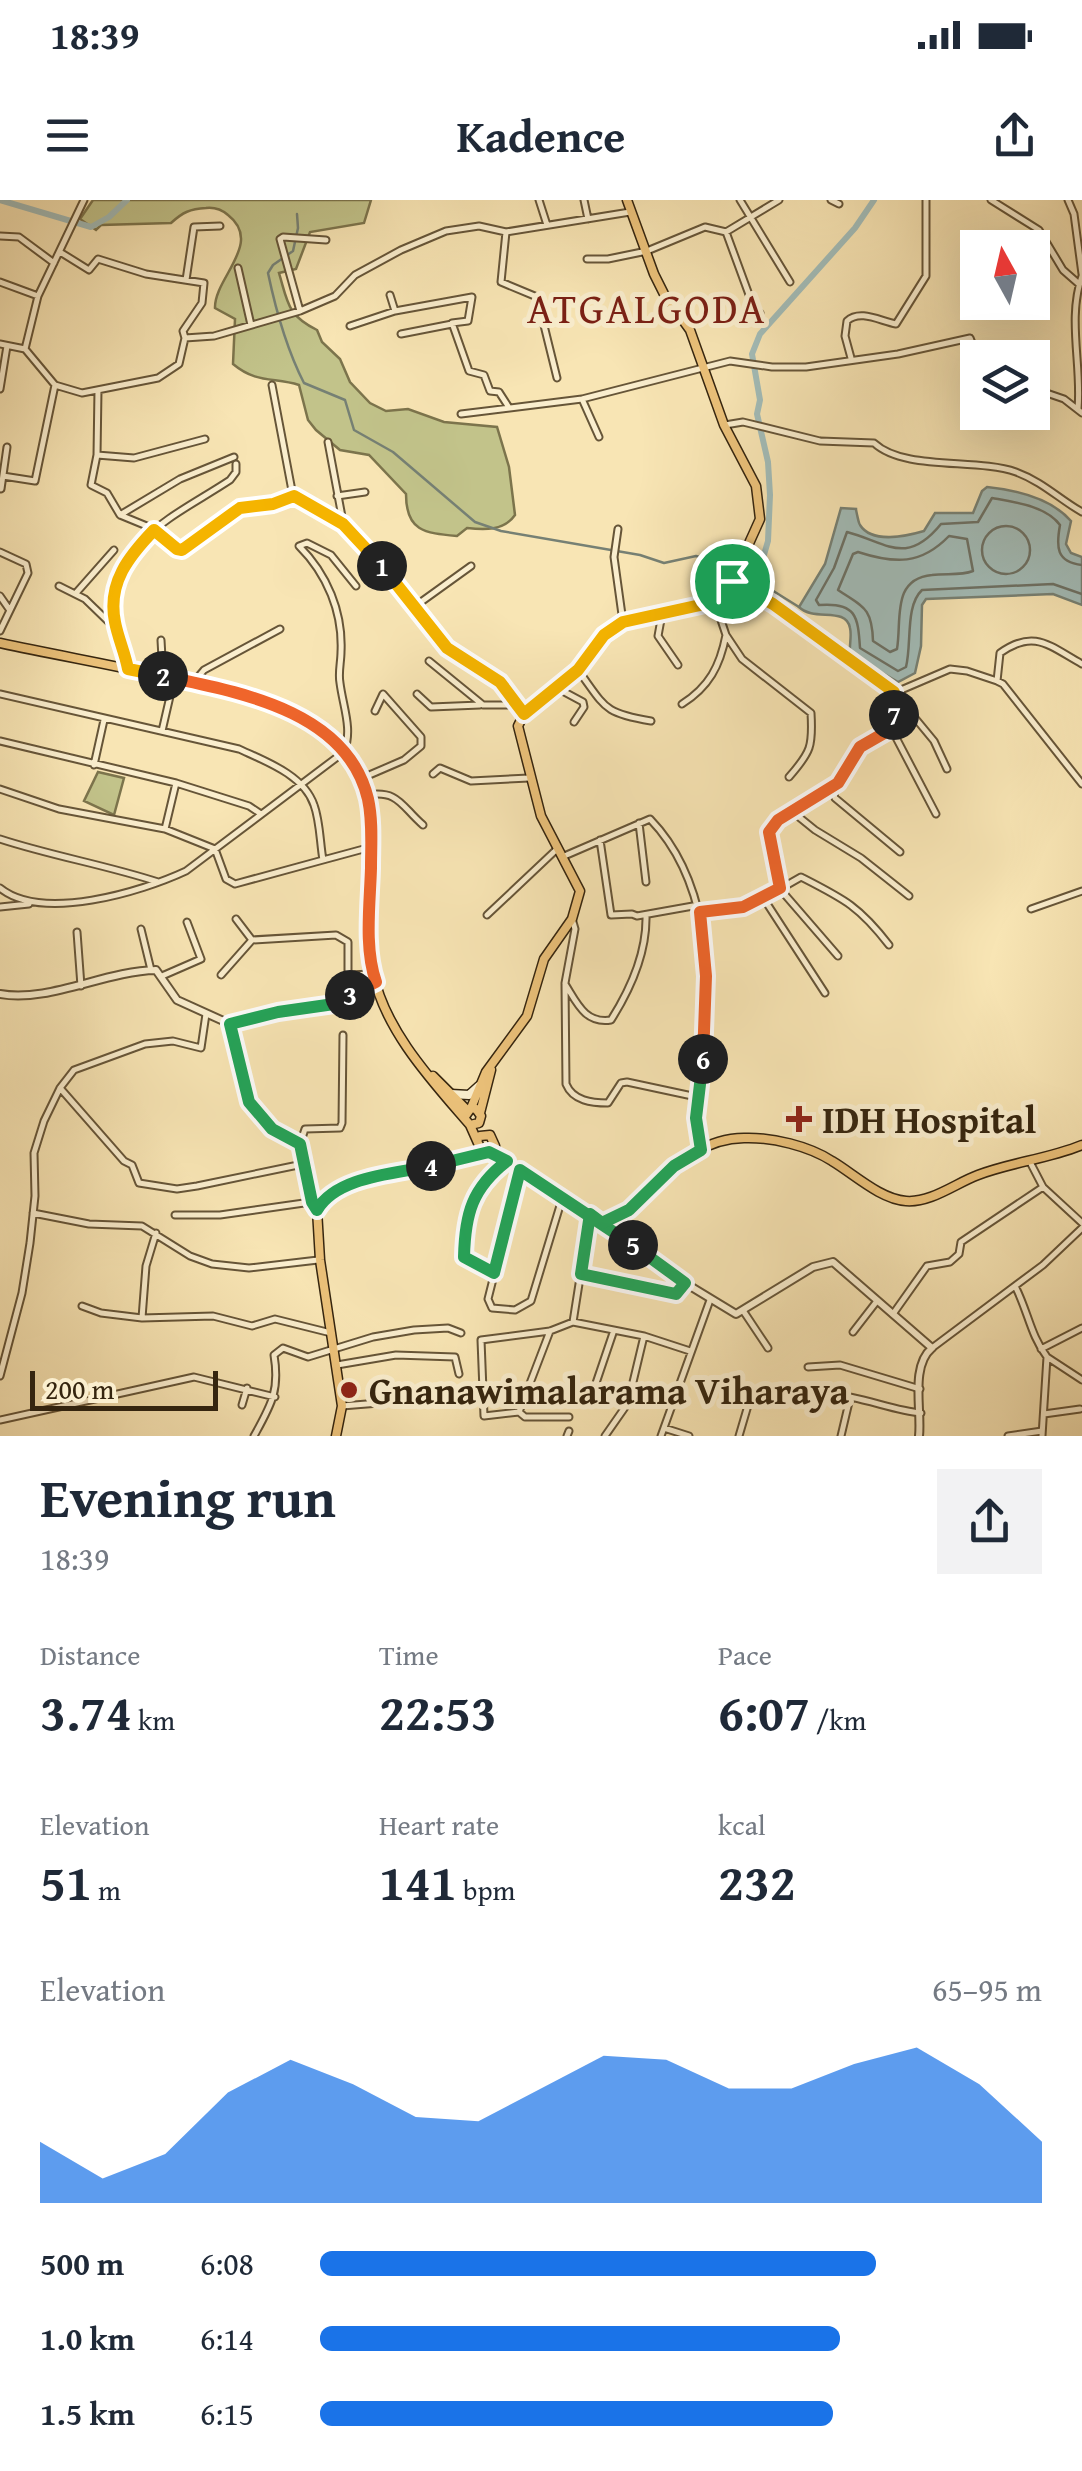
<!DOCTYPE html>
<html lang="en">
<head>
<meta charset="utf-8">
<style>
  :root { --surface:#fff; --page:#f2f2f3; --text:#1f2937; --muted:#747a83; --accent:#1a73e8 }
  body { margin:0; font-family:"Gentium Book Plus",serif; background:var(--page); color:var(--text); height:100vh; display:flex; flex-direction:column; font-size:38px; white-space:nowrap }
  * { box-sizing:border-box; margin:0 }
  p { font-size:32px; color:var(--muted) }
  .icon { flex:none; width:55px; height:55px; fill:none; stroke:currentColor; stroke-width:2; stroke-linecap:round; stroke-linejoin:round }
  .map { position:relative; height:1236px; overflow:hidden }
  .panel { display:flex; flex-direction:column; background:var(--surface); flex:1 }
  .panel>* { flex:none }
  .needle { width:65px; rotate:352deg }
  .buttons { position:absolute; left:960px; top:30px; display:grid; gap:20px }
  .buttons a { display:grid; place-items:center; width:90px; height:90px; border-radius:0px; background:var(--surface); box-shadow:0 10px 40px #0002; font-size:50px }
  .scale { position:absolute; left:30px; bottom:25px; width:188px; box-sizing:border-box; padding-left:10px; border:5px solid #35250f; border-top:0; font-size:28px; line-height:35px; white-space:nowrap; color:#35250f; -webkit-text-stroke:8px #faeece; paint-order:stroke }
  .pin { position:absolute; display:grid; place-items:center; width:85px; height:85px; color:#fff; margin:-42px; border:5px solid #fff; border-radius:50%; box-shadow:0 2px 10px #0007 }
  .km { position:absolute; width:50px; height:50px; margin:-25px; border-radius:50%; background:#222; color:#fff; font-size:28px; line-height:50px; text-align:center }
  .round { display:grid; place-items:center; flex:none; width:105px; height:105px; border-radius:0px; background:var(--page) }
  .overview { display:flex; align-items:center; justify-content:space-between; height:170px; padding:0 40px }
  h1 { font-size:55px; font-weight:600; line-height:75px }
  .figures { display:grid; grid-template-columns:repeat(3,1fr); gap:15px; height:170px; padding:10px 40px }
  .figures div { display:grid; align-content:center }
  .figures b { font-size:50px; font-weight:600 }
  .figures small { font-size:28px; font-weight:400 }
  .figures p { font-size:28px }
  .chart { height:280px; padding:20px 40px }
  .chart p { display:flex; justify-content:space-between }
  .chart svg { width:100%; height:180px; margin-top:10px; fill:var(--accent); opacity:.7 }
  ul { padding:0 40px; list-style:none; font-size:32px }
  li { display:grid; grid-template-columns:160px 120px 1fr; align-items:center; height:75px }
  li i { height:25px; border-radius:12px; background:var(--accent) }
  .status { display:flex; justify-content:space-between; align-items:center; height:70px; padding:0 50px; background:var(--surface); direction:ltr }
  .status svg { height:28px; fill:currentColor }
  header { display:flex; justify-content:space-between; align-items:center; height:130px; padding:0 40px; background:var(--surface); font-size:45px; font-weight:600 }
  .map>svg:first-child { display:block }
  .green { fill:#c2c38a; stroke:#7c744c; stroke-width:2.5 }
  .water { fill:#a2bcb8; stroke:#768074; stroke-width:2.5 }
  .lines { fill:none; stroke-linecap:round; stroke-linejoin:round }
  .shore { stroke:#6c7064; stroke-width:2.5 }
  .stream { stroke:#768074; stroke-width:2.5 }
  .canal { stroke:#a2bcb8; stroke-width:6 }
  .minor-casing { stroke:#665538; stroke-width:9 }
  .tertiary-casing { stroke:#665538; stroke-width:10 }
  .secondary-casing { stroke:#35250f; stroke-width:11 }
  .primary-casing { stroke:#35250f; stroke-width:11 }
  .minor { stroke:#faeece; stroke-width:5 }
  .tertiary { stroke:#faeece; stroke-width:6 }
  .secondary { stroke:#faeece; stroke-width:8 }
  .primary { stroke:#ecc27a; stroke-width:8 }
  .split-1-casing { stroke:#fff; stroke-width:20 }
  .split-2-casing { stroke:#fff; stroke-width:20 }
  .split-3-casing { stroke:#fff; stroke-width:20 }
  .split-4-casing { stroke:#fff; stroke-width:20 }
  .split-5-casing { stroke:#fff; stroke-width:20 }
  .split-6-casing { stroke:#fff; stroke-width:20 }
  .split-7-casing { stroke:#fff; stroke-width:20 }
  .split-8-casing { stroke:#fff; stroke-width:20 }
  .split-1 { stroke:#f5b400; stroke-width:12 }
  .split-2 { stroke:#f5b400; stroke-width:12 }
  .split-3 { stroke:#f0652b; stroke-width:12 }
  .split-4 { stroke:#22a559; stroke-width:12 }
  .split-5 { stroke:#22a559; stroke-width:12 }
  .split-6 { stroke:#22a559; stroke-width:12 }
  .split-7 { stroke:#f0652b; stroke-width:12 }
  .split-8 { stroke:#f5b400; stroke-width:12 }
  .poi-dot { fill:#8f2418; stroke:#faeece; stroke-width:4 }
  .labels { text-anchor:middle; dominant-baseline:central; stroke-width:10; stroke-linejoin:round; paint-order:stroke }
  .poi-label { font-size:38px; font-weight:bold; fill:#35250f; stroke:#faeece; text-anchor:start }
  .quarter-label { font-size:42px; letter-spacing:2.5px; fill:#7a1f14; stroke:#faeece }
</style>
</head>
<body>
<div class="status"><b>18:39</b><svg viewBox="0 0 49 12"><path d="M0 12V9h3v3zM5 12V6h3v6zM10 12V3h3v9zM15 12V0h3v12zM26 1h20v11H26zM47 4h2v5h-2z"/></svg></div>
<header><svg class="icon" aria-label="menu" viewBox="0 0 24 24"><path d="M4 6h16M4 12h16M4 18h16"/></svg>Kadence<svg class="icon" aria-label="share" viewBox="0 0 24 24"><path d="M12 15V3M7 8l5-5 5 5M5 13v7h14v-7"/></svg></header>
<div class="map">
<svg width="1082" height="1236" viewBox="0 0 1082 1236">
  <rect width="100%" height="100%" fill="#f8e5b4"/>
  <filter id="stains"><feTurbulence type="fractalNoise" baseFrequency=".002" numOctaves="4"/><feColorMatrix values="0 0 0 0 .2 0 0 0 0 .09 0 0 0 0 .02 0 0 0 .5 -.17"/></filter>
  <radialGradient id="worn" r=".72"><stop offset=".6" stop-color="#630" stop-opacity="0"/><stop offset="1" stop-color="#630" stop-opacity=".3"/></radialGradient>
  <path class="green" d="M93,0H371L364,23L310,32L296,69L279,73C288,103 287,115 317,130L322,142L340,159L350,182L370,203L386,211L408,209L444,222L497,227L509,267L515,315C504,331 484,330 467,328L457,336C424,333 406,331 406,294L369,255L340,250L316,230L308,220L299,185C274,177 257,184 233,164L235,119L215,108C214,78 264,43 228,15C221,9 215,7 206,8C190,9 183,12 171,23L101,25L96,30L80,19Z
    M98,572L124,578L114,615L84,601Z"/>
  <path class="water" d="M987,287C1016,290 1051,298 1071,321L1066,344L1071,353L1082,357V405L1053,394L926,399L922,405L921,446L915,473L898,482L850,454C849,446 852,436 850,428C846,406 814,422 799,407L825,364L841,308L856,309C856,310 859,325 860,325C872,344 907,336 924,331L935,313H973L982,291Z"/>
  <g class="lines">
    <path class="shore" d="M982 350a24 24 0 1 1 48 0a24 24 0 1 1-48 0Z
      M949,336L967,339L973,371C960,376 946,373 932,375C891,379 902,420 897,449L890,452L873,441C872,407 863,407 838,390L853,354L858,352C895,364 921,365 949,336Z
      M1082,365C1056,362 1056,347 1060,325C1046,306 1014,302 992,298L978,322L941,324C906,367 886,342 847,332L834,368L816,400L819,405C856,402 858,416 860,448L898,471L906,467C912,443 905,406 922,390L1053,384L1082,394"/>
    <path class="stream" d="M297,14L298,28L293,51L273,65L268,73C276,111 286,148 304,183L345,200L354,230L393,252L475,322L501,331L640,355L664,363L696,356L734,367
      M741,371L799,407"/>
    <path class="canal" d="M0,0L91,27L109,17L127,0
      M757,379L768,341L770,295L768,262L757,214L760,200L752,154L760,134L855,28L874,0"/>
    <g class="minor-casing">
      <path id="minor" d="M539,0L547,25
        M584,0L588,19
        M740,0L790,82
        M831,0L839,4
        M991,0L1039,30L1063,70L1079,84
        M1068,0L1074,14L1082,74
        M506,32L501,82L537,97L557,178
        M726,32L755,111L760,113
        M0,36L19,37L54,63
        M60,52L89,70L98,59L146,74L204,83L202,103L183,131L185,138
        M587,59H608L647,51L705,27L726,32L779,0
        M238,68L251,125
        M186,80L194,27L220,26
        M0,82L38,96
        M390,95L395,111
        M300,111L280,39L283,37L326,40
        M350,126L395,111L472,97L468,121L452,123L469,171L484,175L490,191L499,192L508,206
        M401,134L452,124
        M0,144L25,149L55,185L82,193L158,178L179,164L185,138L214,136L300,111L335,96L355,75L401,50L446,31L479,26L506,32L630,12
        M25,149L38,96L84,0
        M851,158L845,136L847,121C860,109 880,121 896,124L926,76V0
        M272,185L293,296
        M1032,188L1064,199L1082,213
        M0,189L7,146
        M98,190L97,255L91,285L107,293L120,315L154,329L177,349L182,350L240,308L273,304L293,296L343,324L362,341L447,448L500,482L518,505
        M582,199L599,237
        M1078,209C1082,165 1067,119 1082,76
        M461,214L582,199L730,161L772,167H806L898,154L970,138L978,158
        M725,225L743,222L820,241L874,243C904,271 976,258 1016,272C1043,282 1059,299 1082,312
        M328,242L343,322
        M97,255L134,258L205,239
        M3,276L35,281L55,185
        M1,289L7,247
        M337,296L365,292
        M120,315L180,279L234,257
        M618,329L614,357L623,422
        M0,352L26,364L28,373L0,431
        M732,381L773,404L894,493L950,469L967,471L997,481L1000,453C1034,429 1048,445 1082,464
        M59,386L85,399L116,429
        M76,393L114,350
        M0,396L9,409
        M715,402L726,435L742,459L811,513C813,546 811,552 789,577
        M414,407L471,366
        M662,414L658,436L678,465
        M161,440L163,476
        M429,461L483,505H518L524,514
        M128,469C125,452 115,433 115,416C113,339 174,317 230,280L236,272V264
        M578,470C606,508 603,513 651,521
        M997,481L1003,484L1082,584
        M193,483L204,470L280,429
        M557,488L583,502L584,507L574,522
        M0,494L239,549C265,561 304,575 314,605C320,621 320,643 323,660L235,684L226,679L215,649L165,629L59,609L0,589
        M417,494L431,507L480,505
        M896,495L934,541L947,569
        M682,504C709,487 720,466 726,435
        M891,528L936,614
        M162,531L174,479
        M0,541L176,583L249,606L261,614
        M94,565L104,520
        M433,574L440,568L471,581L529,578
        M360,579L404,560L421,546V537L383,494L375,511
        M832,587L835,598L900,652
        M367,595C399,590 401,606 423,625
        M794,613L815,630L861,658L909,696
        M639,623L646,682
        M165,629L176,583
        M0,639C52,656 106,665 158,682
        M600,640L611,715L632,714L637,716L693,706L700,712C730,709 754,706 780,689L769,633C784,611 813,603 833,587C846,577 849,558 860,547C882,525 900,537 894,493
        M562,657L650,619C707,678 713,772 704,850C700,886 695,914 701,949
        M323,660L371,647
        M0,688C42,722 141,692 186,671L344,552C353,529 343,507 340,483C338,473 341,462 341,452C343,412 327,374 299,346L307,343L331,355L356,386
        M764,699L825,793
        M0,707L29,704
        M1031,709L1082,691
        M487,715L557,649
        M573,722L575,729L565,783L566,884C573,901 592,903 608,903L621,883L627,882L697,897
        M141,729L151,770
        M77,732L81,786
        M252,740L336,735L348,742V775L373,774
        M838,756L780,689L801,677C844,699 859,706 889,745
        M221,775L252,740L236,719
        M162,776L201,759L187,722
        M565,784C577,803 585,824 611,820C630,790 647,752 646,715
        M230,824L278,812L334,804L374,783
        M60,888L124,961L132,965L139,983L177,989L197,986L303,964
        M300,944L305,929L340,928L342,923L343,835
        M1030,962L1043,987L1082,1023
        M520,972L488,1099L492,1108L515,1110L531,1101L562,999
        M33,1013L89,1024L142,1026L190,1056L212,1064L249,1068L318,1060
        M175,1015H220L311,1002
        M494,1073L463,1057C465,1016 472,989 505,963
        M581,1074L676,1094L685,1083
        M1016,1088C1028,1112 1031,1136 1047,1157L1042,1236
        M82,1106L101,1113L142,1118L213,1116L252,1126L275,1119L331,1133
        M744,1112L768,1148
        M893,1114L927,1066L950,1062L959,1054L961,1042L1043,987
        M142,1118L146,1066L156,1033
        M573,1122L590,1014
        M550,1131L519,1212L484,1216L481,1140L550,1131L573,1122L644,1136L690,1151
        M853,1132L877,1101
        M932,1148L1043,1065L1082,1028
        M1041,1149L1082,1128
        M1047,1157L1082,1180
        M337,1165L396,1155L455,1157L459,1174
        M808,1167L840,1165L920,1189
        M0,1176L22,1093L30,1043L35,996L34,953L44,921L60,888L74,870L145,844L173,841L201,848L206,814
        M469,1188L483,1187
        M594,1189L614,1130
        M822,1195C855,1193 889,1210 921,1213
        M242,1205L247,1188
        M342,1206L453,1197
        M519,1212L525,1217H569
        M1044,1214L1080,1209
        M0,1220L194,1177L275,1197
        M664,1228L689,1236
        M254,1236C271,1205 280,1191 274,1155L283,1148L308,1157L373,1137L414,1130L448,1128L461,1133
        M567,1236L569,1231
        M605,1236L628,1203L644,1136
        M661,1236L710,1100
        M739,1236L749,1202
        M841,1236L850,1198
        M1008,1236L1042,1231"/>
    </g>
    <g class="tertiary-casing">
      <path id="tertiary" d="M0,794C48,803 105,771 156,770L177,800L230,824L249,902L271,929L300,944L312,1002L317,1010
        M602,1023L685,1083L736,1114L813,1067L833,1062L932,1148C910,1166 922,1211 919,1236"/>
    </g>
    <g class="secondary-casing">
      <path id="secondary" d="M451,894L469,895L479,886"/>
    </g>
    <g class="primary-casing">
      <path id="primary" d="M0,443C74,459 150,471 223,491C249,498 278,505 302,518C407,573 356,682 373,772C384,830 433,882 470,925L479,923L481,916L476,909L471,908L464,918
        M433,876L467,910
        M471,908L486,872L527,816L544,759L572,719L580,691L541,616L518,526L524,514L578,470L605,435L623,422L715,402L732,381L760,319L756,286L724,225L690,130L664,94L654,74L627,0
        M480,913L491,870
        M470,925L482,952H489L495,946L490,935L480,936L477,940
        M489,952L602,1023C656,1006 676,939 744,938C772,937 809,946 832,961C854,974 880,999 906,1001C931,1003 956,983 978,975C1012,962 1048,959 1082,945
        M336,1236L342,1206L320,1060L317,1010L331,993L350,984L487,953"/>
    </g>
    <use href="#minor" class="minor"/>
    <use href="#tertiary" class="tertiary"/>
    <use href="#secondary" class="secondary"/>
    <use href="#primary" class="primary"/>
  </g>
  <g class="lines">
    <g class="split-1-casing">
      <path id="split-1" d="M382,366L447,448L500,482L524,514L578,470L604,435L623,422L714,402L732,381"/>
    </g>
    <g class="split-2-casing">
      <path id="split-2" d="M163,476L128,469C125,453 118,438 115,422C107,383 129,356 154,330L177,349L182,350L240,308L273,304L294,296L343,324L382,366"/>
    </g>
    <g class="split-3-casing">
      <path id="split-3" d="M163,476C238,492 347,510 368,599C373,622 371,645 371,668C370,704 364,748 376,782L350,795"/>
    </g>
    <g class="split-4-casing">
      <path id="split-4" d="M350,795L334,804L278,812L230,824L249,902L272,929L300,944L312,1002L317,1010C337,976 395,974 431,966"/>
    </g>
    <g class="split-5-casing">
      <path id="split-5" d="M431,966L489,952L507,961C472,988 465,1014 464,1057L494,1073L520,970L633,1045"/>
    </g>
    <g class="split-6-casing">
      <path id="split-6" d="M633,1045L685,1083L676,1094L581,1074L590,1014L602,1023L629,1010L674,966L701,950L696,918L703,859"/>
    </g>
    <g class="split-7-casing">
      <path id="split-7" d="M703,859L706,776L700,712L743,707L780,688L769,632L778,620L838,583L860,547L886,532L894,515"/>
    </g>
    <g class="split-8-casing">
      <path id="split-8" d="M732,381L773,404L894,492V515"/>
    </g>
    <use href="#split-1" class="split-1"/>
    <use href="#split-2" class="split-2"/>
    <use href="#split-3" class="split-3"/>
    <use href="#split-4" class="split-4"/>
    <use href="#split-5" class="split-5"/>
    <use href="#split-6" class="split-6"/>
    <use href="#split-7" class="split-7"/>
    <use href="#split-8" class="split-8"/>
  </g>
  <g class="poi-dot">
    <path d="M794 904h10v10h10v10h-10v10h-10v-10h-10v-10h10z"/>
    <circle cx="349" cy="1190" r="10"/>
  </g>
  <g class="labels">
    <g class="poi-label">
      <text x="822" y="919">IDH Hospital</text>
      <text x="369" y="1190">Gnanawimalarama Viharaya</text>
    </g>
    <g class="quarter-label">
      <text x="647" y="107">ATGALGODA</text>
    </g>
  </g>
  <rect width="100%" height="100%" filter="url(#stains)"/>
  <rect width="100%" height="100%" fill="url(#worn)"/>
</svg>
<div class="buttons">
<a><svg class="needle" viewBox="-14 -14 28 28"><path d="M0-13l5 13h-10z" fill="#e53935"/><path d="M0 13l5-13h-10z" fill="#747a83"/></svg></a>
<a><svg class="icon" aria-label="layers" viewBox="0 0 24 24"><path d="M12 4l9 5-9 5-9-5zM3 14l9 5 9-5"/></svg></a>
</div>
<div class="scale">200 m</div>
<div class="pin" style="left:732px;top:381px;background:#1e9e55"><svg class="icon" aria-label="arrive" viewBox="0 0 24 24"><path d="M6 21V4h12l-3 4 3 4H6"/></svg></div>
<b class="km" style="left:382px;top:366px">1</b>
<b class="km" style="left:163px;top:476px">2</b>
<b class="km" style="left:350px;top:795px">3</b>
<b class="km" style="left:431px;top:966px">4</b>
<b class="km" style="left:633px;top:1045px">5</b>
<b class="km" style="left:703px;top:859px">6</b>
<b class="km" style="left:894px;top:515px">7</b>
</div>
<section class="panel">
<div class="overview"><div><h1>Evening run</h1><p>18:39</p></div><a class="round"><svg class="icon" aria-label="share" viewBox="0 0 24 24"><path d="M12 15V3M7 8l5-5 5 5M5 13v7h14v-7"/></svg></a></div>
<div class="figures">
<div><p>Distance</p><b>3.74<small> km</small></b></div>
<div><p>Time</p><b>22:53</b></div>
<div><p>Pace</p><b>6:07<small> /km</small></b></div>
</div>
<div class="figures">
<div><p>Elevation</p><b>51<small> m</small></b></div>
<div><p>Heart rate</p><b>141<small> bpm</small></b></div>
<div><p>kcal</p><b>232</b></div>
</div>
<div class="chart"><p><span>Elevation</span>65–95 m</p>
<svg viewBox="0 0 160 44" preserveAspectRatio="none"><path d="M0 44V29L10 38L20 32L30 17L40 9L50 15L60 23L70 24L80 16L90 8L100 9L110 16L120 16L130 10L140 6L150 15L160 29V44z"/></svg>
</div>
<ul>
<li><b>500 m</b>6:08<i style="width:77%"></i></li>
<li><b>1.0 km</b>6:14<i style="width:72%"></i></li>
<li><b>1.5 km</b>6:15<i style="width:71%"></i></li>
</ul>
</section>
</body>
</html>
